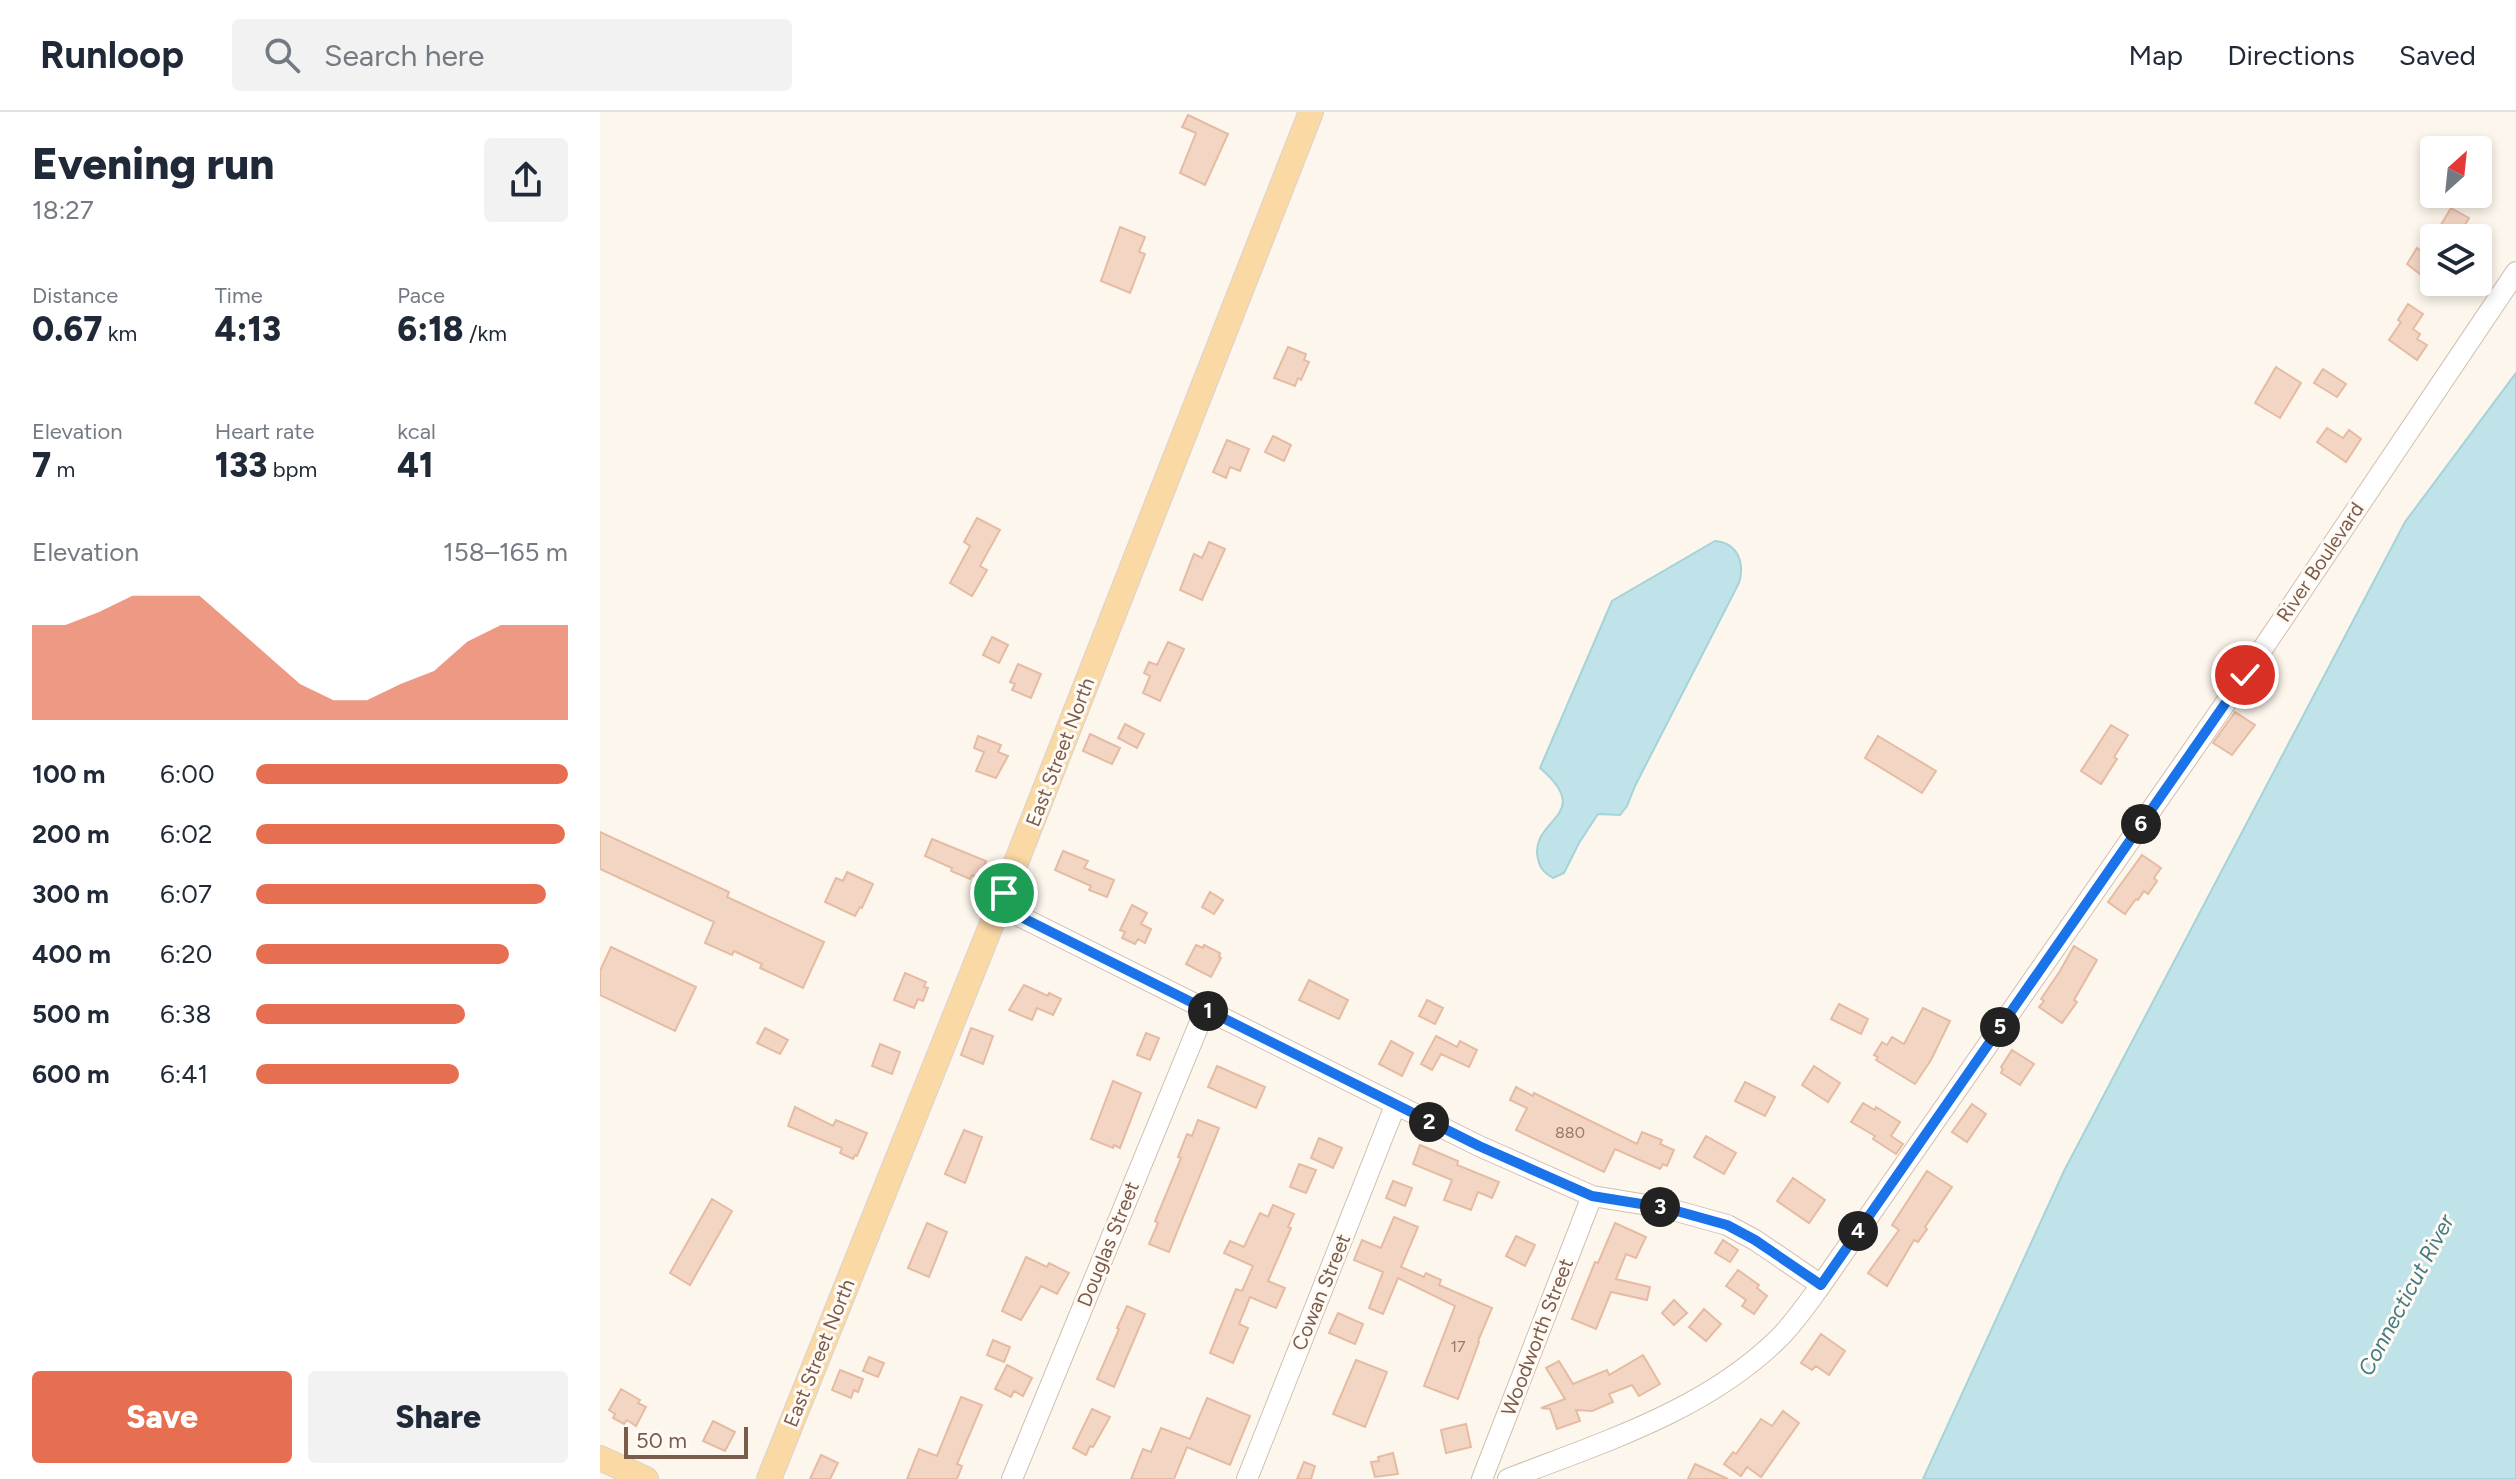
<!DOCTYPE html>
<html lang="en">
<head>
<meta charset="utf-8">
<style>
  :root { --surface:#fff; --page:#f2f2f3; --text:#1f2937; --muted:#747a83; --line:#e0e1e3; --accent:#e76f51 }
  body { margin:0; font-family:Figtree,sans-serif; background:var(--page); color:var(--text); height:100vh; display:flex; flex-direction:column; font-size:30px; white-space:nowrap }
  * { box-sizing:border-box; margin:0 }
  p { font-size:26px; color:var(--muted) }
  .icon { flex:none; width:44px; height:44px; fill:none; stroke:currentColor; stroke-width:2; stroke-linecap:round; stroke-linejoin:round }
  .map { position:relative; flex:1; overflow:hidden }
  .side { display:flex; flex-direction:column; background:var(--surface); width:600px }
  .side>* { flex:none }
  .needle { width:52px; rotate:27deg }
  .tools { position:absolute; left:1820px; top:24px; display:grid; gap:16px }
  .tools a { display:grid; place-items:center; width:72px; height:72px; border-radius:8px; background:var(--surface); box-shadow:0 4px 12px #0003; font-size:40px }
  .scale { position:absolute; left:24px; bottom:20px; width:124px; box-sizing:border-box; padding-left:8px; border:4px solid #7a5c4d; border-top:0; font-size:22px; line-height:28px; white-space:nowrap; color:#7a5c4d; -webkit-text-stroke:6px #fffaf3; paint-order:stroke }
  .pin { position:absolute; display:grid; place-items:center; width:68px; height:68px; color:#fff; margin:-34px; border:4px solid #fff; border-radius:50%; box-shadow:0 2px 8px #0007 }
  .km { position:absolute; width:40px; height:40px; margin:-20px; border-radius:50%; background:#222; color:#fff; font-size:22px; line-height:40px; text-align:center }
  .round { display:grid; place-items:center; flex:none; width:84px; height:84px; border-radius:8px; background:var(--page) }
  .overview { display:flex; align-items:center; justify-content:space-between; height:136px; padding:0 32px }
  h1 { font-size:44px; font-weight:800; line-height:60px }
  .metrics { display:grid; grid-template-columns:repeat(3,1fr); gap:12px; height:136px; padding:8px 32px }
  .metrics div { display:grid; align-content:center }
  .metrics b { font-size:34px; font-weight:800 }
  .metrics small { font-size:22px; font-weight:400 }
  .metrics p { font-size:22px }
  .chart { height:224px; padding:16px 32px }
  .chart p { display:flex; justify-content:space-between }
  .chart svg { width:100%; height:144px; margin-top:8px; fill:var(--accent); opacity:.7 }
  .button { display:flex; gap:16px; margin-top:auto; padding:16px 32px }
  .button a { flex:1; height:92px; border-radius:8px; background:var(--accent); color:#fff; font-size:32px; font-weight:800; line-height:92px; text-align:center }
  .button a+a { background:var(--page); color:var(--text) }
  ul { padding:0 32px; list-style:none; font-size:26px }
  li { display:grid; grid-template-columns:128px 96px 1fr; align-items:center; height:60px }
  li i { height:20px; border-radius:10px; background:var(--accent) }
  header { display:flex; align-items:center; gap:48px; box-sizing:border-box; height:112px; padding:0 40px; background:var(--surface); border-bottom:2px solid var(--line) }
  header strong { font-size:38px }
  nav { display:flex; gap:44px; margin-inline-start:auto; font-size:28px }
  .search { width:560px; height:72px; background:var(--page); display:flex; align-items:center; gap:20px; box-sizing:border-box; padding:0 28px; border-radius:8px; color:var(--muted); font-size:30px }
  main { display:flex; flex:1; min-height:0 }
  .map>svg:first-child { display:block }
  .water { fill:#bfe3e8; stroke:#a5d3da; stroke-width:2 }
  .building { fill:#f3d5c3; stroke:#e6bba3; stroke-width:2 }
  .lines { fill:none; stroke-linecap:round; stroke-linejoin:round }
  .minor-casing { stroke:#d1beb0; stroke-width:22 }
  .major-casing { stroke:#dad1cd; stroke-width:26 }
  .minor { stroke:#fff; stroke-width:20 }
  .major { stroke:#fbd9a5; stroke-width:24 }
  .route-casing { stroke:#fff; stroke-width:16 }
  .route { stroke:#1a73e8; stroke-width:10 }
  .labels { text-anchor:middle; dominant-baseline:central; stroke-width:6; stroke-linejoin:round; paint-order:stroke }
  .number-label { font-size:16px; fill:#987a6a }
  .street-label { font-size:20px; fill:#7a5c4d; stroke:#fffaf3 }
  .water-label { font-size:22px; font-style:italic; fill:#437c86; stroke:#fffaf3 }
</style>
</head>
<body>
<header>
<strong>Runloop</strong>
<div class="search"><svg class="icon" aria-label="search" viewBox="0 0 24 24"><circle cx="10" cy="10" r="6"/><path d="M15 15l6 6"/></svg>Search here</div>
<nav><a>Map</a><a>Directions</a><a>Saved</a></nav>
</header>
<main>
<section class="side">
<div class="overview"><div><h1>Evening run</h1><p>18:27</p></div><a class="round"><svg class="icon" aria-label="share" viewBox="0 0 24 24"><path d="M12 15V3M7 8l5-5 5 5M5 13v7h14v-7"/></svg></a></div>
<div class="metrics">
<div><p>Distance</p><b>0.67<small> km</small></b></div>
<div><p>Time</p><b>4:13</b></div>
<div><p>Pace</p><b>6:18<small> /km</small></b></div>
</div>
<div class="metrics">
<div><p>Elevation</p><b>7<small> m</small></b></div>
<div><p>Heart rate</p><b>133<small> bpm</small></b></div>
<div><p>kcal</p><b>41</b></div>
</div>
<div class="chart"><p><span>Elevation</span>158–165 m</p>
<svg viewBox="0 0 160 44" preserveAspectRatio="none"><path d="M0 44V15L10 15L20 11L30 6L40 6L50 6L60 15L70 24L80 33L90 38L100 38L110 33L120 29L130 20L140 15L150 15L160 15V44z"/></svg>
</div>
<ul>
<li><b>100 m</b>6:00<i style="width:100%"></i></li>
<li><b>200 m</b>6:02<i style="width:99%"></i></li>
<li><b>300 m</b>6:07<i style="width:93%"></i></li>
<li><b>400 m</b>6:20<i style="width:81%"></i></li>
<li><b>500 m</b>6:38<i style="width:67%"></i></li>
<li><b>600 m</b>6:41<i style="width:65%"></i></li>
</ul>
<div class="button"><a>Save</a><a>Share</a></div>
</section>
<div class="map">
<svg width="1916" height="1367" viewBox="0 0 1916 1367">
  <rect width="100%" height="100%" fill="#fdf6ec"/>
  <path class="water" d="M1916,261V1367H1323L1464,1059L1805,410Z
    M1115,429C1138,431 1145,451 1139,471L1035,674L1027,694L1020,703L998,702L979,731L964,761L953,766C945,761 940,757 938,747C928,706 997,705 940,656L1012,489Z"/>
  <path class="building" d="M588,3L628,22L605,73L580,61L596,21L582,15Z
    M1851,96L1869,106L1857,126H1833Z
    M520,115L545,125L539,140L545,142L530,181L501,169Z
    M1825,133L1834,138V173L1807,152L1817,136L1821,139Z
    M1808,192L1823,202L1813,217L1820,222L1817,227L1827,233L1817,248L1789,228L1801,210L1798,208Z
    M688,235L706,242L704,248L709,250L701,268L698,266L695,274L674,266Z
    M1676,255L1701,271L1680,306L1655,291Z
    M1723,257L1746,272L1737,285L1714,271Z
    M1727,316L1743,326L1749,318L1761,327L1746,350L1717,330Z
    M673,324L691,333L684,349L665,340Z
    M627,328L649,337L640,359L630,355L626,366L613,360Z
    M377,406L400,418L380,454L387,458L372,484L350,471L370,434L364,430Z
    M609,430L625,437L602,488L580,478L594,442L602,446Z
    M392,525L408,533L399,551L383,543Z
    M568,530L584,537L560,589L543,581L550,564L544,561L549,550L557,553Z
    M418,552L441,562L431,586L412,578L415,572L410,570Z
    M1635,600L1655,613L1632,643L1613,631Z
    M525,612L544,622L537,636L518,626Z
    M1511,613L1528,623L1514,645L1517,647L1501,672L1481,659Z
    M490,622L520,636L512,652L483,639Z
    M378,624L401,633L398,640L408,644L396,666L376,659L384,640L374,636Z
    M1278,624L1336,659L1322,681L1265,646Z
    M0,720L129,780L127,785L224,830L203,876L160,856L162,852L134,839L132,843L105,831L114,810L0,757Z
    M332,727L386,749L379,766L372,763L370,767L351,759L352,756L325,744Z
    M463,739L488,749L484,756L514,768L507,785L489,778L491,774L455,758Z
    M1542,743L1561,756L1554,766L1557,769L1548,782L1544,779L1538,788L1536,787L1525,802L1508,790Z
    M247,760L273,772L262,796L260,795L255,804L225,790L236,766L243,769Z
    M610,780L623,788L614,802L602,795Z
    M532,793L547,801L541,812L551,817L545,831L538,827L535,832L522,826L525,820L520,818Z
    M596,833L603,836L604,833L620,841L619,845L621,846L611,865L586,852Z
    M1474,834L1497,848L1474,888L1477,890L1462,911L1439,895L1444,889L1441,887L1460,859Z
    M11,835L96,875L75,919L0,883V859Z
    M305,861L326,870L324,875L328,876L323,889L318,887L314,896L294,888Z
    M709,868L748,888L739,907L699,888Z
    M424,873L448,884L449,881L461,887L453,903L437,896L432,908L409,898Z
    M827,888L843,896L835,912L819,904Z
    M1239,892L1268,907L1261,922L1231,907Z
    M1323,896L1350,909L1331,948L1315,972L1276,948L1278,945L1274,943L1282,930L1287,933L1292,925L1304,932Z
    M165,916L188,928L180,942L157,931Z
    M371,916L393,924L383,952L361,943Z
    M546,921L559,926L550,948L537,943Z
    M836,924L857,935L860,929L877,938L869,955L841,942L832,958L821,952Z
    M791,929L813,941L802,964L779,952Z
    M280,932L300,940L292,962L272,954Z
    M1412,938L1434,952L1420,973L1401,961L1403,957L1401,955Z
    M617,954L665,975L656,996L608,975Z
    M1214,954L1240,971L1228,990L1202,973Z
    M513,969L541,981L520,1036L514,1033L513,1036L491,1027Z
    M1145,970L1175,985L1165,1004L1135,989Z
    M916,975L933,984L934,981L1037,1032L1042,1020L1062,1028L1060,1032L1074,1038L1067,1054L1063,1052L1060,1057L1015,1037L1004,1060L916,1018L927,996L910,988Z
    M1263,991L1275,998L1276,995L1300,1010L1291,1024L1303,1032L1296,1042L1273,1027L1275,1024L1251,1010Z
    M1372,992L1386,1002L1367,1030L1352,1020Z
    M195,995L233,1014L236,1008L267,1021L257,1044L255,1043L253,1047L240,1041L242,1036L188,1014Z
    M598,1008L619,1016L569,1140L549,1132L558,1111L555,1109L581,1046L578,1045L587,1022L592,1024Z
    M364,1018L382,1025L365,1071L345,1062Z
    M1106,1024L1136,1041L1124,1062L1094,1045Z
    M719,1026L742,1036L733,1056L711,1046Z
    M820,1033L858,1049L857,1053L899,1070L892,1086L878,1080L871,1098L844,1088L852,1068L813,1052Z
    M699,1052L716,1058L706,1081L690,1075Z
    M1327,1059L1352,1075L1325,1115L1327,1117L1318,1130L1314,1128L1287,1174L1268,1161L1299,1118L1292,1113Z
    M1193,1066L1225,1088L1209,1111L1177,1089Z
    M793,1069L812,1076L805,1094L786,1086Z
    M112,1087L132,1099L90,1173L70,1161Z
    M673,1093L694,1102L688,1115L691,1116L668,1169L685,1176L676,1196L650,1185L639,1212L648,1216L633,1251L610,1241L636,1177L642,1179L653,1154L624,1141L630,1129L644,1135L660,1101L668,1105Z
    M794,1105L818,1115L801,1155L824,1165L826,1161L841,1168L839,1173L892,1196L878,1229L879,1230L858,1287L824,1274L855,1194L798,1166L783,1202L769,1196L783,1160L754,1148L762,1128L781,1136Z
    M327,1111L347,1120L329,1165L308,1156Z
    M1015,1111L1046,1125L1036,1146L1026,1142L1016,1167L1050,1175L1047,1188L1011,1180L996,1217L972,1207L995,1150L998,1151Z
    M916,1124L935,1133L925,1154L906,1144Z
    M1123,1128L1138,1138L1130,1150L1115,1141Z
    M426,1145L447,1155L449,1151L469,1161L457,1182L441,1174L421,1208L402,1199Z
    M1138,1158L1159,1173L1157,1176L1167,1184L1154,1202L1142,1194L1146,1188L1126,1174Z
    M1074,1188L1087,1201L1074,1213L1062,1201Z
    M527,1194L545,1202L514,1275L497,1267L519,1217L517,1216Z
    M1104,1197L1121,1212L1106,1229L1089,1215Z
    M738,1201L763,1212L755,1232L729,1221Z
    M1221,1222L1245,1239L1229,1263L1216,1254L1212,1258L1201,1251Z
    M393,1228L410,1235L404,1250L387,1243Z
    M1043,1243L1060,1272L1039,1284L1032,1273L1009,1282L1013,1290L992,1299L976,1298L980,1309L957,1317L950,1297L941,1296L965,1287L946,1256L959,1249L973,1272L1007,1258L1009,1263Z
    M269,1245L284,1251L278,1265L263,1259Z
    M756,1248L787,1260L765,1315L733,1302Z
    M407,1253L432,1266L423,1284L414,1279L411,1285L395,1277Z
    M240,1258L263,1267L258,1280L254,1278L251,1286L232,1278Z
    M21,1277L40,1288L38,1291L46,1295L36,1314L27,1308L24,1312L13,1306L15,1302L9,1298Z
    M361,1285L382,1293L357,1352L362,1354L357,1367H307L319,1337L337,1344Z
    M607,1286L650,1304L630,1353L587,1335L574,1367H531L543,1337L551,1340L561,1316L590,1327Z
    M492,1297L510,1305L493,1335L490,1334L486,1343L473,1336Z
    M1183,1299L1199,1311L1161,1365L1147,1355L1141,1364L1124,1352L1133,1340L1136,1342L1161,1307L1172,1314Z
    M113,1309L135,1320L125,1339L103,1329Z
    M866,1312L871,1335L846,1341L841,1318Z
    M793,1341L798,1362L775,1365L771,1350L779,1349L778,1345Z
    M221,1343L238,1351L230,1367H210Z
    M704,1350L715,1354L711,1367H697Z
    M1095,1352L1128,1367H1088Z"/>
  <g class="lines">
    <g class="minor-casing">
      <path id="minor" d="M399,794L879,1034L992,1084L1066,1096L1127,1113L1155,1128L1221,1173
        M412,1367L605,898
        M647,1367L795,994
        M882,1367L992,1084
        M908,1367C1003,1330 1105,1299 1179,1226C1195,1210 1208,1191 1221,1173L1645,563L1916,160"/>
    </g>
    <g class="major-casing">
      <path id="major" d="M0,1346L46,1367
        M169,1367L399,794L711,0"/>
    </g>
    <use href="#minor" class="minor"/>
    <use href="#major" class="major"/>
  </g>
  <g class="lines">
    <g class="route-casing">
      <path id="route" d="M404,781L399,794L879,1034L992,1084L1066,1096L1127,1113L1155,1128L1221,1173L1645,563"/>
    </g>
    <use href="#route" class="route"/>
  </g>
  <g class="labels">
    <g class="number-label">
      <text x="970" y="1020">880</text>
      <text x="858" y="1234">17</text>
    </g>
    <g class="street-label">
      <text transform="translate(1720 450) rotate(-56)">River Boulevard</text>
      <text transform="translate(460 640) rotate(-69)">East Street North</text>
      <text transform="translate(508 1132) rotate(-68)">Douglas Street</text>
      <text transform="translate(721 1180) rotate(-68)">Cowan Street</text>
      <text transform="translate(937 1225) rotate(-69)">Woodworth Street</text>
      <text transform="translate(219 1241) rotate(-68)">East Street North</text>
    </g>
    <g class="water-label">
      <text transform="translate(1806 1183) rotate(-62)">Connecticut River</text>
    </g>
  </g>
</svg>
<div class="tools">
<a><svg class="needle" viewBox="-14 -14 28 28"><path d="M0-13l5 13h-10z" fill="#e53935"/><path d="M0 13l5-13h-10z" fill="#747a83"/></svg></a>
<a><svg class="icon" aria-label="layers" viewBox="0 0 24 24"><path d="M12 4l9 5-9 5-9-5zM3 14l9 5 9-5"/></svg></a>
</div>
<div class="scale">50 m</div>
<div class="pin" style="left:404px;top:781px;background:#1e9e55"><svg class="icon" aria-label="arrive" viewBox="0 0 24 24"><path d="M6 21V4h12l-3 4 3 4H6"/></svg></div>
<div class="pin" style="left:1645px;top:563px;background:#d93025"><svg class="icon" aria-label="check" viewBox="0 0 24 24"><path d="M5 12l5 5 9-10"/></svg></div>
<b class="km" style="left:608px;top:899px">1</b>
<b class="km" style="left:829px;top:1010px">2</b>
<b class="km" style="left:1060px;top:1095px">3</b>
<b class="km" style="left:1258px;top:1119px">4</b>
<b class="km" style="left:1400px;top:915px">5</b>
<b class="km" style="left:1541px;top:712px">6</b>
</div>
</main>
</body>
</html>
